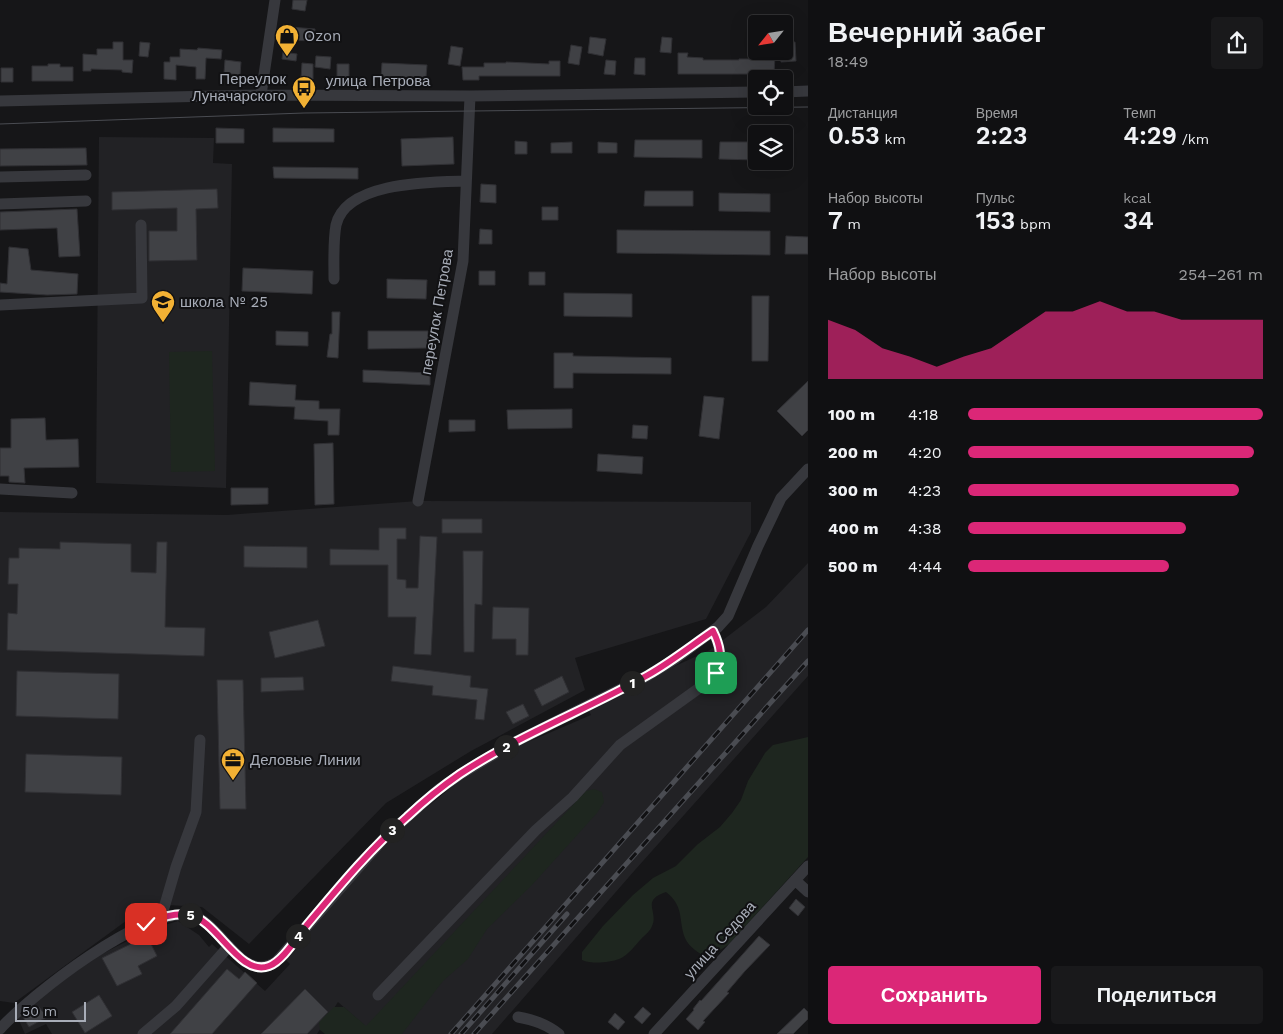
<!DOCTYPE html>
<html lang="ru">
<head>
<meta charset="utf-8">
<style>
  :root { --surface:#101012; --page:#19191b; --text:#f1f3f6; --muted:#9c9d9f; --line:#303032; --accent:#db2777 }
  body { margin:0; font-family:"Work Sans",sans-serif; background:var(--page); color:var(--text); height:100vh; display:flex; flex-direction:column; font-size:19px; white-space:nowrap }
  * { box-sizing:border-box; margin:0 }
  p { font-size:16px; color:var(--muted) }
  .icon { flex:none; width:28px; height:28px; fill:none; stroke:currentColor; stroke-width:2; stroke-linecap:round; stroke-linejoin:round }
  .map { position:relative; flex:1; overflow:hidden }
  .side { display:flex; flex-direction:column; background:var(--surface); width:475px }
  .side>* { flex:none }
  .needle { width:32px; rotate:240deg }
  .buttons { position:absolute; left:748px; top:15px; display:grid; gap:10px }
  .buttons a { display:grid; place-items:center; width:45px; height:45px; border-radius:5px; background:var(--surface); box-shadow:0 5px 20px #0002,0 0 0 1px var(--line); font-size:25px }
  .scale { position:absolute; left:15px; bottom:12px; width:71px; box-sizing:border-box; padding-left:5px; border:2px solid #a8adb8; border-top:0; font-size:14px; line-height:18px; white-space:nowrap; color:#a8adb8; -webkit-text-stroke:4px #111113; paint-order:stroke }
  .pin { position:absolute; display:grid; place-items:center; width:42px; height:42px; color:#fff; margin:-21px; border-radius:10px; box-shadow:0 2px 8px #0006 }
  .km { position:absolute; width:25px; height:25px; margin:-12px; border-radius:50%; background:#222; color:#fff; font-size:14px; line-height:25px; text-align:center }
  .round { display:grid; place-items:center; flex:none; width:52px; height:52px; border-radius:5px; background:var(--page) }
  .overview { display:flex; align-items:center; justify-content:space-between; height:85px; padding:0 20px }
  h1 { font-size:28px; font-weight:600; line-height:38px }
  .metrics { display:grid; grid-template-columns:repeat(3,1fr); gap:8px; height:85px; padding:5px 20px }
  .metrics div { display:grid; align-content:center }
  .metrics b { font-size:25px; font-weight:600 }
  .metrics small { font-size:14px; font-weight:400 }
  .metrics p { font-size:14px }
  .chart { height:140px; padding:10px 20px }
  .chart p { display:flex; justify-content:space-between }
  .chart svg { width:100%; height:90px; margin-top:5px; fill:var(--accent); opacity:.7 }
  .primary-button { display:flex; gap:10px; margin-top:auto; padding:10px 20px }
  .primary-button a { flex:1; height:58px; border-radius:5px; background:var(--accent); color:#fff; font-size:20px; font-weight:600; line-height:58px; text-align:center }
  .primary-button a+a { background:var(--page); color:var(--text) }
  ul { padding:0 20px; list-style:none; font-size:16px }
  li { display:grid; grid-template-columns:80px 60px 1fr; align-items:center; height:38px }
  li i { height:12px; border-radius:6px; background:var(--accent) }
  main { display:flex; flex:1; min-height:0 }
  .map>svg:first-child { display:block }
  .built { fill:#222225 }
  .green { fill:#1e261f }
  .building { fill:#404145; stroke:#303034 }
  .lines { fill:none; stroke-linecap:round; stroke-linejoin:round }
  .minor { stroke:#37383d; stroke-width:11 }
  .tram { stroke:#4a4c52; stroke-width:1 }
  .rail-casing { stroke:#4a4c52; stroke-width:5 }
  .rail { stroke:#111113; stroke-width:3; stroke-dasharray:9; stroke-linecap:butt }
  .route-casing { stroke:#fff; stroke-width:10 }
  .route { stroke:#db2777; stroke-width:6 }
  .labels { text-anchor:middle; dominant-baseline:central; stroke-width:4; stroke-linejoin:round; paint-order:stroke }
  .poi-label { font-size:15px; fill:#a8adb8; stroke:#111113; text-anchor:start }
  .street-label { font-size:15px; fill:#a8adb8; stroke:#111113 }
</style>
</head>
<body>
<main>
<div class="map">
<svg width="808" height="1034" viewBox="0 0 808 1034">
  <rect width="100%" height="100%" fill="#161618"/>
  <path class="built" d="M99,137L214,138L213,163L232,164L226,488L96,483Z
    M418,501L751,502V532L706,619L575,658L585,690L471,751L386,803L249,944L202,907L168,905L145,907L14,1003L0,1001V512L227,515Z
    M808,563V676L635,870L492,1034H374L338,1002L317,1034H52L46,1024L25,1034L18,1018L39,998L96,957L151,929L178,921L199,935L209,947L212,944L265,991L290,964L285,959L359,872L403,827L454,785L514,748L591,715L589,711L649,678L710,650L766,607Z"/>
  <path class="green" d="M212,351L215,471L171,472L169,352Z
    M808,737V857L729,944C718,952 707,961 695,950C691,947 687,943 685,938C678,920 685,907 666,892C640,901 659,911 652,926C651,930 645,935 642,938C636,944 628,956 619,959C609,963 591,964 582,960V952L603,926L633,895L653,878L676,866L698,844L720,827L732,813L741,800L748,781L765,753L773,745Z
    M594,789L602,792L604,802L597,813L532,885L487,929L468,959L443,981L402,1034H325L320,1030L319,1022L334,1007H344L366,1026L586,791Z"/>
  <path class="building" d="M293,0H307L305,11L292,9Z
    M290,27L315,29L314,41L289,40Z
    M590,37L606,39L603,56L588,53Z
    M662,37L672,38L671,53L660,52Z
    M113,42H123V60H133L132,73L122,72V70L91,69V71H83V54L97,55V49H113Z
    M140,42L150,43L148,57L139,56Z
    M795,42L796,61L781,62V51H784V43Z
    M571,45L582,47L579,65L568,63Z
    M451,46L463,48L460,66L448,64Z
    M198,48L222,50L221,59L206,58L205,79H196V67L176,65V80L164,79V62H170V57H180V49L197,50Z
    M750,51H763V56H775L774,74H678V53H688L687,57L703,58V60H739V59H750Z
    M283,52L297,54L296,61L282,59Z
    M316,56L331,57L330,69L315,67Z
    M635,58H645V75L634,74Z
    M225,60L241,62L240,75L224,73Z
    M606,60L616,61L615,75L604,74Z
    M549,61H560V76H479V80H463L462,67H484V63H506V62L549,64Z
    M302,63L313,64V79H301Z
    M382,63L427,65L426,77H381Z
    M48,64H60V67H73V81H32V66H48Z
    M337,64H349V77H337Z
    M1,68H13V82H1Z
    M216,128L244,129V143H216Z
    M273,128L334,129V142H273Z
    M453,137L454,164L402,166L401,139Z
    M635,140H702V158L634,157Z
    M515,141L527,142V154H515Z
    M572,142V153H551V143Z
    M598,142L617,143V153H598Z
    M720,142H756V160L719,159Z
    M86,148L87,165L0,166V149Z
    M273,167L358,168V179L274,178Z
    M481,184L496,185V203L480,202Z
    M217,189L218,208L196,209L197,260L149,261V231H177V208L112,210V192Z
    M645,191H693V206H644Z
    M719,193L770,194V212L719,211Z
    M542,207H558V220H542Z
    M77,209L80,256L59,257L57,228L0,230V212Z
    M480,229L492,230V244H479Z
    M617,230L770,231V255L617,253Z
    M786,236L808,237V254H785Z
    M9,247L28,249L31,270L78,274L77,294L47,295L0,292V283L7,284Z
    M243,268L313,271L312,294L242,291Z
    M479,271H495V285H479Z
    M529,272H545V285H529Z
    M387,279L427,280L426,299L387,298Z
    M564,293L632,294V317L564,316Z
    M752,296H769L768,361H752Z
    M332,312H340L338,358L327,357L330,334H332Z
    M276,331L308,332V346L276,345Z
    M368,331H428V348L368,349Z
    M554,353H573V356L671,358V374L573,373V388H554Z
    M363,370L430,373V385L363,382Z
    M808,381V430L802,436L777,411Z
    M250,382L296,385L295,400L319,401V409H340L339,435H328V421L294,419L295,407L249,405Z
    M704,396L724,398L719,439L699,436Z
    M572,409V428L508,429L507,410Z
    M45,418L46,440L78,439L79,467L24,468L25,483L9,482V476H0V448H11V419Z
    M449,420H475V431L449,432Z
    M633,425L648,426L647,439L632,438Z
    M333,443L334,504L315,505L314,444Z
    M598,454L643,457L642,474L597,471Z
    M231,488H268V504L231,505Z
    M442,519H482V533H442Z
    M379,528H406V539H397V579L406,580V588H418L420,536L437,537L431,655L414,654L416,617H388V565H330V549L379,550Z
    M60,542L131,544V572L156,573L157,542H167L165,627L205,628L204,656L7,650L8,613L17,614L18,584H8L9,558H19V548L60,549Z
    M244,546L307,547V568L244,567Z
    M463,551H483L482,605L475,604L474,652H464Z
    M493,607L529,608L528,655H516V639H492Z
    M318,620L325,646L275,658L269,632Z
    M393,666L471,676L470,687L488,689L484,720L475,719L477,700L432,695L433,686L391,681Z
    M17,671L119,674L118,719L16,716Z
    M562,676L569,692L542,706L534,690Z
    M303,677L304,690L261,692V678Z
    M217,680H243L246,809H220Z
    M523,704L529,716L513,724L506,712Z
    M26,754L122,757L121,795L25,792Z
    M796,899L805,907L798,916L789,908Z
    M147,936L157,956L138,966L142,974L117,986L102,958Z
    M759,936L770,945L745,971L727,992L729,993L703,1021L705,1022L698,1030L686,1019L694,1010L693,1009L700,1000L701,1001Z
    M227,969L239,979L245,972L257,983L212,1034H170Z
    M305,989L328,1012L307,1034H261Z
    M99,995L112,1016L85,1033L72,1012Z
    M39,1007L47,1017L29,1027L23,1017Z
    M643,1007L651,1014L642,1024L634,1017Z
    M804,1008L808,1012V1019L793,1034H777Z
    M615,1013L625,1022L618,1030L608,1022Z"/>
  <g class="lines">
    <path class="minor" d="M784,92L808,91
      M261,95L275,0
      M0,101L261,95L470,96L756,92
      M0,177L86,175
      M0,204L86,201
      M334,279C334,263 333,241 336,225C346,181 433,182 466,181
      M0,305L142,298L141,225
      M0,489L72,493
      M418,501L463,261L470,96
      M795,880L808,892
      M161,918L176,867L196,812L200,740
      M378,995L536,830L573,797L620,745L709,681C724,665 722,650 713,631
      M518,1017C534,1020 546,1024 559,1034
      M0,1029C31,995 143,907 190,915C222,921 240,985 276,962L386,836L439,789L461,774L511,744L647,676L675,659L718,627L728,616L758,546L781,498L808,469
      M143,1034L176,1006L229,946
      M654,1034L808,866"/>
    <path class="tram" d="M0,124L304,113L808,107"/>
    <g class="rail-casing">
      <path id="rail" d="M451,1034L808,630
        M461,1034L567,914
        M474,1034L808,661"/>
    </g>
    <use href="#rail" class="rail"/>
  </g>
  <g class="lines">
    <g class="route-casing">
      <path id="route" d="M146,924C160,918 175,912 190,915C218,921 239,977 269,966C283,961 297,937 307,925C338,888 370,849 407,817C424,801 441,787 460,774C519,735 586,710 648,675C671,662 691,646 713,631C720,645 723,658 716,673"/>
    </g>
    <use href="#route" class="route"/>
  </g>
  <defs>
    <g id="shop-pin" transform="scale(1.25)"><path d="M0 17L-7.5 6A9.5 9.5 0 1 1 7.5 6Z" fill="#f2b134" stroke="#111113"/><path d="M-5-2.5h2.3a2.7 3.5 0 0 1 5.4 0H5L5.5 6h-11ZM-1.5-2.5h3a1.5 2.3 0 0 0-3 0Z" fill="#111"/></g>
    <g id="bus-pin" transform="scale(1.25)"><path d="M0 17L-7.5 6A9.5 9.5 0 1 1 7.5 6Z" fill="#f2b134" stroke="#111113"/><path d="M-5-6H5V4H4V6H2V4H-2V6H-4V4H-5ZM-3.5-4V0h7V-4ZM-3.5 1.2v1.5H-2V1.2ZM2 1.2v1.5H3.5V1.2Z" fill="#111"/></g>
    <g id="school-pin" transform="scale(1.25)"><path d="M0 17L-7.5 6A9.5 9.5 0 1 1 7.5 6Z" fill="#f2b134" stroke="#111113"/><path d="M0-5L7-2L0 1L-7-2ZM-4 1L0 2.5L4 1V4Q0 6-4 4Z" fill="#111"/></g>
    <g id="office-pin" transform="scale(1.25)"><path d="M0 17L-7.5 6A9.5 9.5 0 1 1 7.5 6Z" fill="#f2b134" stroke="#111113"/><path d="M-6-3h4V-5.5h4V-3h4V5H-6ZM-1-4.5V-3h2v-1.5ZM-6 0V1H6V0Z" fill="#111"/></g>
  </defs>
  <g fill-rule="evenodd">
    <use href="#shop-pin" x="287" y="36"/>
    <use href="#bus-pin" x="304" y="88"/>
    <use href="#school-pin" x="163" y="302"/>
    <use href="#office-pin" x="233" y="760"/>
  </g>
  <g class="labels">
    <g class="poi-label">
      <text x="304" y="36">Ozon</text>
      <text x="286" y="79" text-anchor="end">Переулок<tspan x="286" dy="17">Луначарского</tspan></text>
      <text x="180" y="302">школа № 25</text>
      <text x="250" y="760">Деловые Линии</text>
    </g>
    <g class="street-label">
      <text x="378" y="81">улица Петрова</text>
      <text transform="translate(437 312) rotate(-80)">переулок Петрова</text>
      <text transform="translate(720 940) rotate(-48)">улица Седова</text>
    </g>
  </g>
</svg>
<div class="buttons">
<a><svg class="needle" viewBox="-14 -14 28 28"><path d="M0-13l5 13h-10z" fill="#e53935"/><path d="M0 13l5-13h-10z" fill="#9c9d9f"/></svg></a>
<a><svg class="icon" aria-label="locate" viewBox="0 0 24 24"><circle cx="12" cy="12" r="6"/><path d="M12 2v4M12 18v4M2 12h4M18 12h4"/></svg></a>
<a><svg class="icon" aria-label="layers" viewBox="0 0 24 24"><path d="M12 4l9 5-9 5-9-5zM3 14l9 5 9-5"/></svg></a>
</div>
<div class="scale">50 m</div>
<div class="pin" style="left:716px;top:673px;background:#1e9e55"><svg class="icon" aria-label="arrive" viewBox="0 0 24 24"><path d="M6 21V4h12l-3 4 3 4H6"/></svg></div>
<div class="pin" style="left:146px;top:924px;background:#d93025"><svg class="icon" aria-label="check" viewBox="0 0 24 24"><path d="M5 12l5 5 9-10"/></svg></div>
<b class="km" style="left:632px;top:683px">1</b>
<b class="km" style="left:506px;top:747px">2</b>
<b class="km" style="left:392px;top:830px">3</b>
<b class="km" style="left:298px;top:936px">4</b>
<b class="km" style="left:190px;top:915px">5</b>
</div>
<section class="side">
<div class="overview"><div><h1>Вечерний забег</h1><p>18:49</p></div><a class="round"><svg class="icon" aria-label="share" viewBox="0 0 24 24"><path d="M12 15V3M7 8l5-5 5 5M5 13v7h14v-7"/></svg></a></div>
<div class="metrics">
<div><p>Дистанция</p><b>0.53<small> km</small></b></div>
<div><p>Время</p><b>2:23</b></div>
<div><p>Темп</p><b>4:29<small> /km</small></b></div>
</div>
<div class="metrics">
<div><p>Набор высоты</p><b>7<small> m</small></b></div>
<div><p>Пульс</p><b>153<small> bpm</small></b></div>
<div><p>kcal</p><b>34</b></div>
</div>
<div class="chart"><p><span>Набор высоты</span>254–261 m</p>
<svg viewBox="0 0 160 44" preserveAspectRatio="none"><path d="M0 44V15L10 20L20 29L30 33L40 38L50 33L60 29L70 20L80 11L90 11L100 6L110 11L120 11L130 15L140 15L150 15L160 15V44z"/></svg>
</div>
<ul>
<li><b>100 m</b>4:18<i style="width:100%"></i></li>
<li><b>200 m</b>4:20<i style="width:97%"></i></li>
<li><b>300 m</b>4:23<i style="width:92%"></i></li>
<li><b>400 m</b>4:38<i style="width:74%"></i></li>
<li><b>500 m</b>4:44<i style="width:68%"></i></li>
</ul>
<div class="primary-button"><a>Сохранить</a><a>Поделиться</a></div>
</section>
</main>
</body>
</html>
